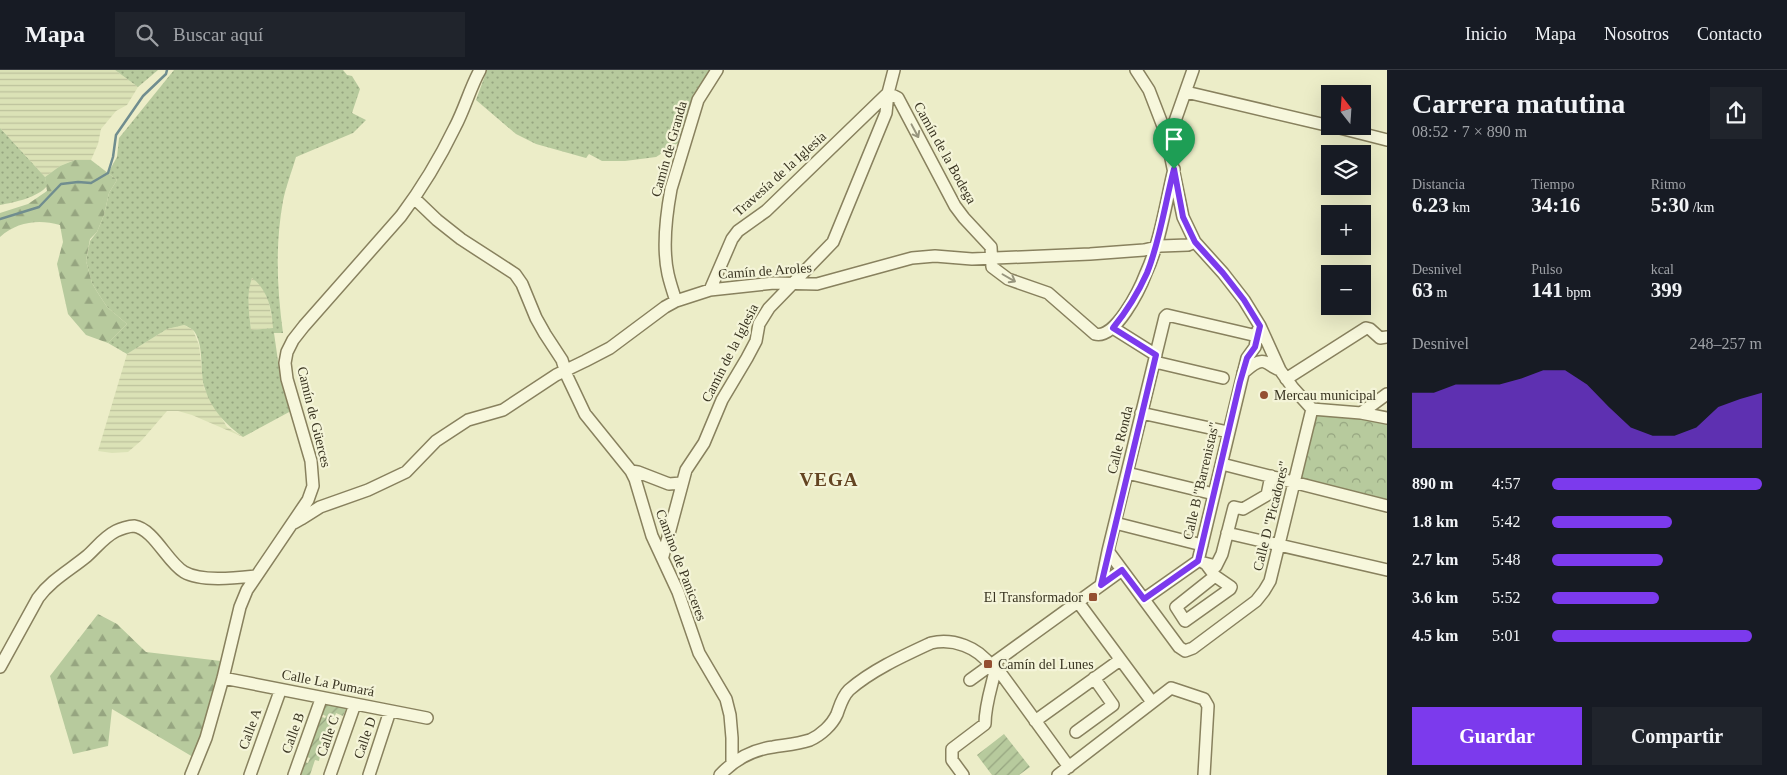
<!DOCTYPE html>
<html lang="es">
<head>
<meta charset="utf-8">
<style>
  :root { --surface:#171b24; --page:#20242c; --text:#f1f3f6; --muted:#9ea1a6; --line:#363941; --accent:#7c3aed }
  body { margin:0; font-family:"Times New Roman",serif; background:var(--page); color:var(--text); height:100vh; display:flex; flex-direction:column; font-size:19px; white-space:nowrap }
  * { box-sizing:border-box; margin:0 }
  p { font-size:16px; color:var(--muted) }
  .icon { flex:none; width:28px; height:28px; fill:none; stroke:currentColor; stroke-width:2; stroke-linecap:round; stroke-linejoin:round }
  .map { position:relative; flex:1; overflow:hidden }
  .sheet { display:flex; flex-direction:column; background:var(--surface); width:400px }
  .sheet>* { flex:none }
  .needle { width:32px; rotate:343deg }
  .controls { position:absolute; left:1321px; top:15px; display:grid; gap:10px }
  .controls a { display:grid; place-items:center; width:50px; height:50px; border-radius:0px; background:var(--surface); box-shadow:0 5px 20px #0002; font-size:25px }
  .pin { position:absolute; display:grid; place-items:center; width:42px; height:42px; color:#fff; margin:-51px -21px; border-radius:50% 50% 50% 0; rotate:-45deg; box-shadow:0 0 5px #0007 }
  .pin .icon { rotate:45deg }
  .round { display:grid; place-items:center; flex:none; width:52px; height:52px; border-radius:0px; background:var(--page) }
  .overview { display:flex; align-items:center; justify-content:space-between; height:85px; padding:0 25px }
  h1 { font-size:28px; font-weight:800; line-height:38px }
  .figures { display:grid; grid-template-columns:repeat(3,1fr); gap:8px; height:85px; padding:5px 25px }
  .figures div { display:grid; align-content:center }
  .figures b { font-size:21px; font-weight:800 }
  .figures small { font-size:14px; font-weight:400 }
  .figures p { font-size:14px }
  .chart { height:140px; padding:10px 25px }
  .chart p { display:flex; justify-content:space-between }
  .chart svg { width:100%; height:90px; margin-top:5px; fill:var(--accent); opacity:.7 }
  .primary-button { display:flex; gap:10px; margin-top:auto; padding:10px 25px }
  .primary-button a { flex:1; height:58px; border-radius:0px; background:var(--accent); color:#fff; font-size:20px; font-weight:800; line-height:58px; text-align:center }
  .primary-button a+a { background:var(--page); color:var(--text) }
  ul { padding:0 25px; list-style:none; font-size:16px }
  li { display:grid; grid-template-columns:80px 60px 1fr; align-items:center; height:38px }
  li i { height:12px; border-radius:6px; background:var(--accent) }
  header { display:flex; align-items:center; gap:30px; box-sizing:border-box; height:70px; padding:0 25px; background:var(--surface); border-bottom:1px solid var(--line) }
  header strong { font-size:24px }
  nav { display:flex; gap:28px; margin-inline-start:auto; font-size:18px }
  .search { width:350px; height:45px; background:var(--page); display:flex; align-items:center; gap:12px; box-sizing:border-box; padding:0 18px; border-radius:0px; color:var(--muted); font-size:19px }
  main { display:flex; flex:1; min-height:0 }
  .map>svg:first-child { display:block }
  .farmland { fill:url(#farmland-rules) }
  .grass { fill:url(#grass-dots); fill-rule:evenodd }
  .forest { fill:url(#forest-firs) }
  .park { fill:url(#park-crowns) }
  .garden { fill:url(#garden-furrows) }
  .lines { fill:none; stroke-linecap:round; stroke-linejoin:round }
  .stream { stroke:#708d8f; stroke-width:2.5 }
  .minor-casing { stroke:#88815e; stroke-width:14 }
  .minor { stroke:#f7f7dc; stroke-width:11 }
  .oneway { stroke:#98967e }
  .route-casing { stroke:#fff; stroke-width:10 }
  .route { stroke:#7c3aed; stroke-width:6 }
  .poi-dot { fill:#944f31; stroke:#f4f4d8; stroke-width:2 }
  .labels { text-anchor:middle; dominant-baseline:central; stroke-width:4.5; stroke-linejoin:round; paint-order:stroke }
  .street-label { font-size:14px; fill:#393421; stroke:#f4f4d8 }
  .poi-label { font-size:14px; fill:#393421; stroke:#f4f4d8; text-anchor:start }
  .district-label { font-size:19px; font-weight:bold; letter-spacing:1px; fill:#644422; stroke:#f4f4d8 }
</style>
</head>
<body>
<header>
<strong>Mapa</strong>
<div class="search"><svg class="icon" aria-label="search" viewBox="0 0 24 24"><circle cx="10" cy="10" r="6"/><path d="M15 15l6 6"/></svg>Buscar aquí</div>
<nav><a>Inicio</a><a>Mapa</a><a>Nosotros</a><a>Contacto</a></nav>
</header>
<main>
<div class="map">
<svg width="1387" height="705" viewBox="0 0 1387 705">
  <defs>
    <pattern id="farmland-rules" width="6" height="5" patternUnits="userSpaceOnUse" patternTransform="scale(1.25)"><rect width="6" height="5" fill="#dbe2b6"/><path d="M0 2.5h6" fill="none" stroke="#bdc29c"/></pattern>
    <pattern id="grass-dots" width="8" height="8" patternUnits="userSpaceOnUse" patternTransform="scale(1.25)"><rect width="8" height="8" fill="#b7ca9d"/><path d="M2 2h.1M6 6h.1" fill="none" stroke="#96a580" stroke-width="1.8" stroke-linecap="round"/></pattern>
    <pattern id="forest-firs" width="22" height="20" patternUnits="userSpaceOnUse" patternTransform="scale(1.25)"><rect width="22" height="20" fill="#b7ca9d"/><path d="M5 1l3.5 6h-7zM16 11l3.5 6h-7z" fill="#96a580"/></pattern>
    <pattern id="park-crowns" width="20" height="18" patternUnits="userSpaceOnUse" patternTransform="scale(1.25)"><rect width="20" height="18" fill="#b7ca9d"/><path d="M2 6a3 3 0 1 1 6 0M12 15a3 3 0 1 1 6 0" fill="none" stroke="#96a580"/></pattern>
    <pattern id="garden-furrows" width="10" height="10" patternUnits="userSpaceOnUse" patternTransform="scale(1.25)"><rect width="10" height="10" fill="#b7ca9d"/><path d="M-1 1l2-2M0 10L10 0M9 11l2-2" fill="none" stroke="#96a580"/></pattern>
  </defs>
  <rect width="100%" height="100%" fill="#ecedc8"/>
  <path class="farmland" d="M0,0H115L138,17L127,35L116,41L101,59L98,74L91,90H75L60,96L45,107L0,58Z
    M252,208L261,214L268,229L274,258L251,260L248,234L249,217Z
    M184,255L193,260L199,275L204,318L227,357L243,367L192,345L178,341H167L142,370L128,382L112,383L98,381L127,284L167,259Z"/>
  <path class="grass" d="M115,0H158L138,17Z
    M174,0H343L347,5L352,6L360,19L352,43L366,50L353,63L296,87C292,101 286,116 283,131C275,175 277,219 283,263H274L278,291L291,341L243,367C226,355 211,339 205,319C199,301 205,277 194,261C192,259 187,256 184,255L167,259L127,284L108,273L127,254L107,237L96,220L92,213L86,191L90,171L97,162L104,145L109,123L117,110L108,103L117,87L119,68ZM252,208C268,220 272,240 273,258L251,260C249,242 246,225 252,208Z
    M487,0H710L693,26L678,73L656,87L625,91H602L589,84L586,88L536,74L516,64L476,30Z
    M0,58L45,107L47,116C37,128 15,132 0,135Z"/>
  <path class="forest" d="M75,90H91L117,110L109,123L104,145L97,162L90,169L86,191L92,213L96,220L107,237L127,254L108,273L86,265L68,244L57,194L63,172L60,155C38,149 17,152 0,167V143L28,134L47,121L45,107L60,96Z
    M98,544L117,554L146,582L221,591L209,640L193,687L112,639L108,676L73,684L50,606Z"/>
  <path class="park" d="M1312,339L1387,348V436L1295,412Z"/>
  <path class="garden" d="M324,630L348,634L343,646L336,643L334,649L330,648L329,651L332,652L329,663L326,662L322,670L326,672L324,677L320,676L317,685L320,686L319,691L315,690L310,705H301L303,700L300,699L302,691L308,693L310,688L307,687L306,689L304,688L308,674L312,675L313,672L309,671L317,649L320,650L322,647L325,648L326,646L319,643Z
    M1004,664L1030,697L1019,705H992L977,685Z"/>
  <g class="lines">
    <path class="stream" d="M0,149L39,137L61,114L78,112L91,113L108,103L113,87L116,65L143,26L166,4L167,0"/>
    <g class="minor-casing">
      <path id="minor" d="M1136,0L1149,20L1166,64L1183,147L1195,172L1223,203L1244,230L1260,256L1280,300L1293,318L1312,339L1361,343L1387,348
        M1186,22L1330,56
        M888,23L898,28L955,136L964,148L991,177L992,197L1008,209L1048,223L1095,264C1115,270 1140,219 1146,203C1160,173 1166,132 1174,99
        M1332,56L1387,70
        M1166,64L1175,51L1193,0
        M414,128L437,150L461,169L515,204L522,214L536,248L545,264L562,290L567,306L585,344L631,401L635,409L652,466L678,522L699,583L726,629L730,645L732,668V693
        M710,220L732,169L738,161L766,141L888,23
        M676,231C673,222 670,213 668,204C662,177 666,146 671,119L698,30L717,0
        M1113,258L1156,285
        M1257,266L1167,245L1165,247L1108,481L1179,577L1185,581L1193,578L1256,531L1264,521L1270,511L1312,339
        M1155,292L1223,308
        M1243,303C1248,299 1257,289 1265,292C1270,294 1274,298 1280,300
        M1286,309L1366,258L1370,259L1380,268L1387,267
        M1141,343L1228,362
        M1361,343L1387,324
        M1222,394L1387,436
        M631,401L638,402L669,414L681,413
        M1127,403L1214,424
        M294,453L301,449L320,437L368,420L406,402L436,371L468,350L503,340L556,305L585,291L610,278L665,237L676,231L710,220L774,213L817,214L912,188L935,186L972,189L1090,184L1144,180L1161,176L1188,175L1195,172
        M1115,453L1202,475
        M1227,463L1387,500
        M663,486L686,400L704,373L722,330L747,288L756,271L759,254L769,238L833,172L886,43L888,23L894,0
        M1204,493L1216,496L1222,484L1234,437L1243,439L1267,425L1271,406
        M1206,494L1215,506L1176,537L1185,551L1230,519L1231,517L1215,506
        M1101,515L1108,481
        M1144,529L1198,491L1241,312L1247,288L1255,277L1258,260
        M1078,532L1152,632
        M994,594L1069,697
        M0,597L38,528C51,510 70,500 87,486C96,478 104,467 116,461C120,459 129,456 134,456C154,459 167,492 184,502C201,512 236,508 255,506
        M223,608L427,648
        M970,610L1122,500
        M1035,651L1120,590
        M1076,662L1113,635L1094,608
        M191,705L206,668L223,608L240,537L247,520L308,430L313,416L311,391L287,309L285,293L287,282L293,270L304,256L401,146C422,118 440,88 455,57C465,38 470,18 480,0
        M250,705L279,624
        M294,705L320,632
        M330,705L354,637
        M369,705L390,641
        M720,705C735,689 751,680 773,677C785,675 798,674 810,670C821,665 832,655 837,644C840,636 842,627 849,620C872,600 903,586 931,573C953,568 978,577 991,596
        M963,705L952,690V679L985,654C985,634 992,616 996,597
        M1058,705L1171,618L1204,629L1208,636L1204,705"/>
    </g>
    <use href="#minor" class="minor"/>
  </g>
  <defs><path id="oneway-shaft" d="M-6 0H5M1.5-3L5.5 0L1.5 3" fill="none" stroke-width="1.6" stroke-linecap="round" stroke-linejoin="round" transform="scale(1.25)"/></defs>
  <g class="oneway">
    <use href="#oneway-shaft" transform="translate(915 61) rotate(62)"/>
    <use href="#oneway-shaft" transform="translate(1009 208) rotate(30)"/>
  </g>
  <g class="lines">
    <g class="route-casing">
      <path id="route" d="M1174,99L1183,147L1195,172L1223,203L1244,230L1260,256L1255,277L1247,288L1240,312L1198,491L1144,529L1122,500L1101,515L1156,285L1113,258C1126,242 1138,223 1147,203C1160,171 1165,133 1174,99Z"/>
    </g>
    <use href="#route" class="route"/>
  </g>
  <g class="poi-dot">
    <circle cx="1264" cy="325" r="5"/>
    <rect x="1088" y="522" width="10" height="10" rx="2.5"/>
    <rect x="983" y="589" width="10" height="10" rx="2.5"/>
  </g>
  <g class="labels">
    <g class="street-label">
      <text transform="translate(669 79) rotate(-74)">Camín de Granda</text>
      <text transform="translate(945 83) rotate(61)">Camín de la Bodega</text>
      <text transform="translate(780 104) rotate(-42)">Travesía de la Iglesia</text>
      <text transform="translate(765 201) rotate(-4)">Camín de Aroles</text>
      <text transform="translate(730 283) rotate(-63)">Camín de la Iglesia</text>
      <text transform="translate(314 347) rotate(76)">Camín de Güerces</text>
      <text transform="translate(1120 370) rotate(-76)">Calle Ronda</text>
      <text transform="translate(1201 411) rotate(-77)">Calle B "Barrenistas"</text>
      <text transform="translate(1271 446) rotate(-76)">Calle D "Picadores"</text>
      <text transform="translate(681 495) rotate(69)">Camino de Paniceres</text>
      <text transform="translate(328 613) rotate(11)">Calle La Pumará</text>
      <text transform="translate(250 659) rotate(-70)">Calle A</text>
      <text transform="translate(293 663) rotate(-70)">Calle B</text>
      <text transform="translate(328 666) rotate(-71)">Calle C</text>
      <text transform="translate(365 668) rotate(-71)">Calle D</text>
    </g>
    <g class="poi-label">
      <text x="1274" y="325">Mercau municipal</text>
      <text x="1083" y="527" text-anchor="end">El Transformador</text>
      <text x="998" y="594">Camín del Lunes</text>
    </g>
    <g class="district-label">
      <text x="829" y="409">VEGA</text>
    </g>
  </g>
</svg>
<div class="controls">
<a><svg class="needle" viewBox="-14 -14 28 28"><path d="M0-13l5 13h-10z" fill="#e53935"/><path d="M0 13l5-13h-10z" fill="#9ea1a6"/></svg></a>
<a><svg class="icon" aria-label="layers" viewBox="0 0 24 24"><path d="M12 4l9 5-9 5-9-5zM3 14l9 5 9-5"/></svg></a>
<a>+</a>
<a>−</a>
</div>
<div class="pin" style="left:1174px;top:99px;background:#1e9e55"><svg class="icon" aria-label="arrive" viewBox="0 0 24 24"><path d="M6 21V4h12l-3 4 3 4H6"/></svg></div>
</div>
<section class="sheet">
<div class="overview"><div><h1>Carrera matutina</h1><p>08:52 · 7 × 890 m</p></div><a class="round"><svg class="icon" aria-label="share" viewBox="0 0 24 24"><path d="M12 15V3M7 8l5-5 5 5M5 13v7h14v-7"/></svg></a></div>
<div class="figures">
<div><p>Distancia</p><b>6.23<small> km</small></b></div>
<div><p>Tiempo</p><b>34:16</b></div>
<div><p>Ritmo</p><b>5:30<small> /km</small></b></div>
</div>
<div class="figures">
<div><p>Desnivel</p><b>63<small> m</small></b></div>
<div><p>Pulso</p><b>141<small> bpm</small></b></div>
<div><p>kcal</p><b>399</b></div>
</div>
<div class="chart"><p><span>Desnivel</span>248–257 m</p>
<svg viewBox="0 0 160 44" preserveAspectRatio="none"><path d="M0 44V17L10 17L20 13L30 13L40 13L50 10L60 6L70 6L80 13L90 24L100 34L110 38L120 38L130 34L140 24L150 20L160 17V44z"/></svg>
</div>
<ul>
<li><b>890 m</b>4:57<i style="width:100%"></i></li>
<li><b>1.8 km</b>5:42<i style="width:57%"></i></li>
<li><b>2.7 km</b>5:48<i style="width:53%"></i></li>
<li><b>3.6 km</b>5:52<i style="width:51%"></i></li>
<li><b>4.5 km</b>5:01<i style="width:95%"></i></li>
</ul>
<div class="primary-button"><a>Guardar</a><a>Compartir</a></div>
</section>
</main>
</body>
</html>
